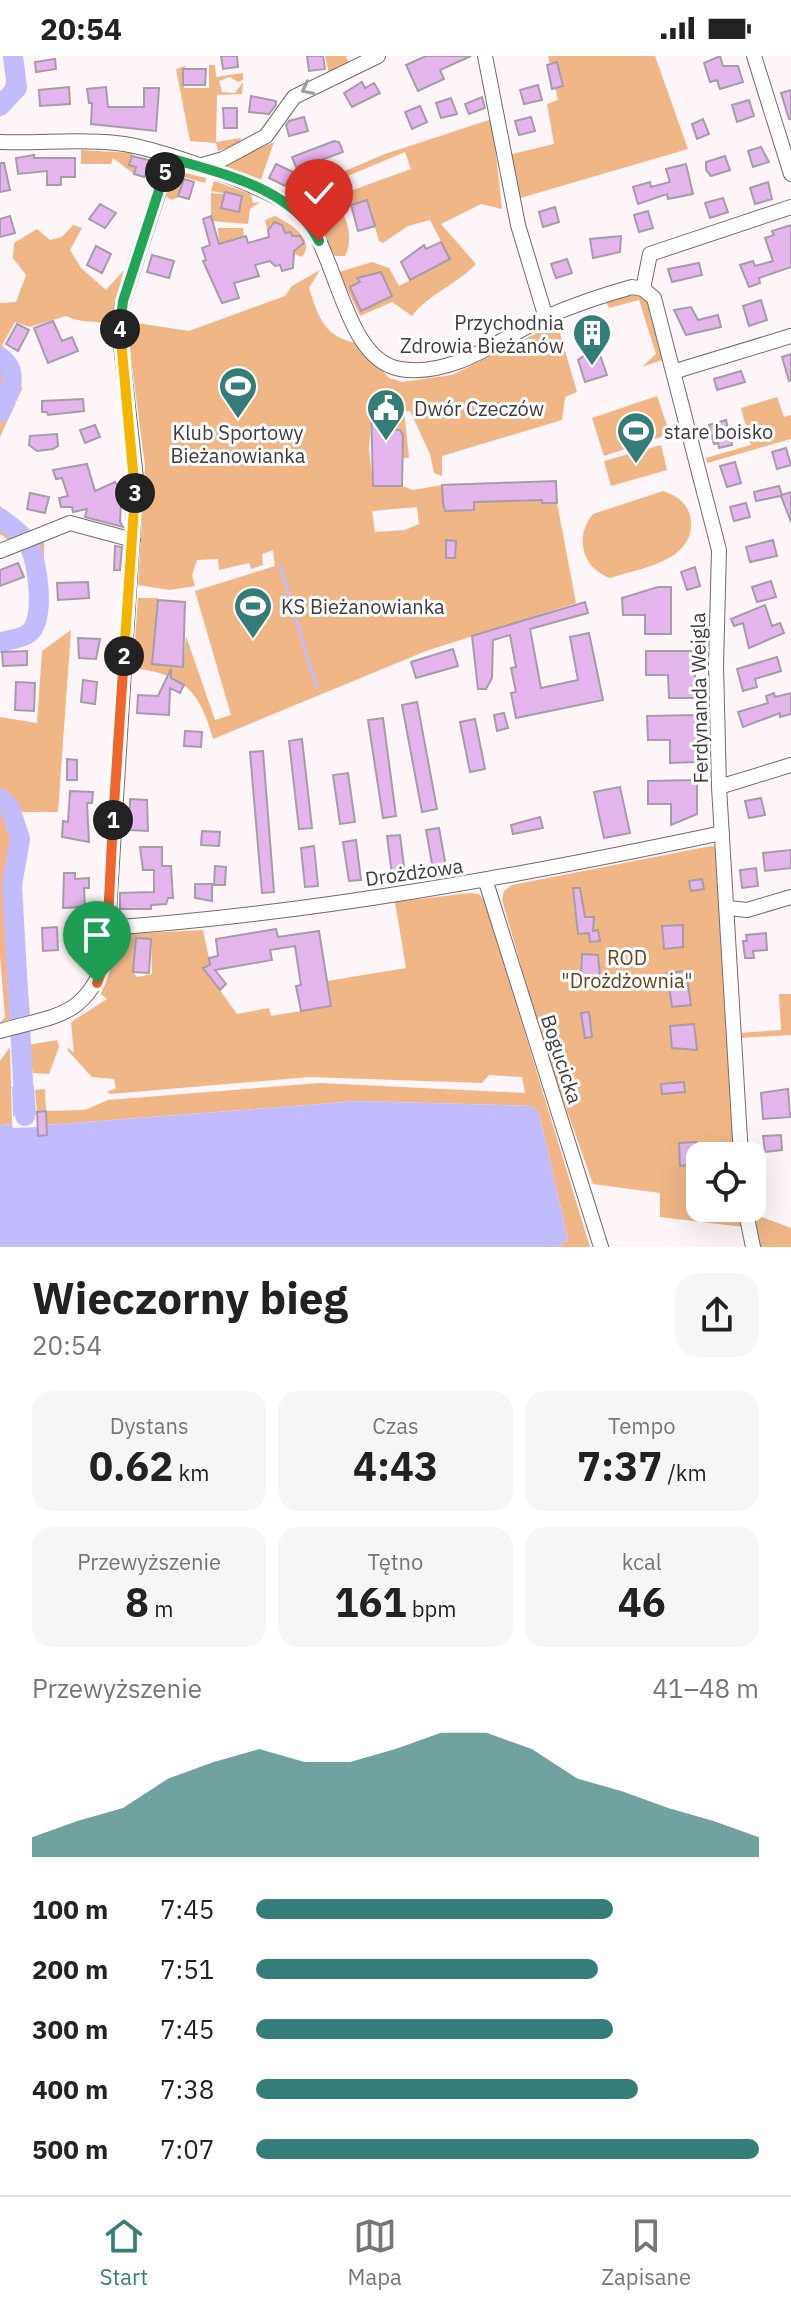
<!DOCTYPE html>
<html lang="pl">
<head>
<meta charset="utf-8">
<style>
  :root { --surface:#fff; --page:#f6f6f6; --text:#222; --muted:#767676; --line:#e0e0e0; --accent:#357d78 }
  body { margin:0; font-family:"IBM Plex Sans",sans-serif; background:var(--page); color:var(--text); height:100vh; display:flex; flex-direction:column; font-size:30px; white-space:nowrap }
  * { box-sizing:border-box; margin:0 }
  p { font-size:26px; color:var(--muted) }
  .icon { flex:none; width:44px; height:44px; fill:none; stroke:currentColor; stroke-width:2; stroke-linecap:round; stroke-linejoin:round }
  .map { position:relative; height:1191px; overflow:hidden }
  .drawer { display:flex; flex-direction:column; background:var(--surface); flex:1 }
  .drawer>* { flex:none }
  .buttons { position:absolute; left:686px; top:1086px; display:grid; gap:16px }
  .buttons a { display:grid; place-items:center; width:80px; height:80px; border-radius:16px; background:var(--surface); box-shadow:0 8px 32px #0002; font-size:40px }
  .pin { position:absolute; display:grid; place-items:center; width:68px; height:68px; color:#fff; margin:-82px -34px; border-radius:50% 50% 50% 0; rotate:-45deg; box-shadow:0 0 8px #0007 }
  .pin .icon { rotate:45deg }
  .km { position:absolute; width:40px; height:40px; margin:-20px; border-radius:50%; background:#222; color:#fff; font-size:22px; line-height:40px; text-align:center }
  .round { display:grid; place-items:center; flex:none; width:84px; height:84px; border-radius:24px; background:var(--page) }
  .headline { display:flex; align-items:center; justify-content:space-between; height:136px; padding:0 32px }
  h1 { font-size:44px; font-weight:800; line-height:60px }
  .figures { display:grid; grid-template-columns:repeat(3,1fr); gap:12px; height:136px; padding:8px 32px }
  .figures div { display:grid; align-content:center; border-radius:20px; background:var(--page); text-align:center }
  .figures b { font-size:40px; font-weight:800 }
  .figures small { font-size:22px; font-weight:400 }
  .figures p { font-size:22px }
  .chart { height:224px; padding:16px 32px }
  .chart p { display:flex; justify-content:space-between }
  .chart svg { width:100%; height:144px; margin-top:8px; fill:var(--accent); opacity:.7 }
  ul { padding:0 32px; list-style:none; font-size:26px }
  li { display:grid; grid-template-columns:128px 96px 1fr; align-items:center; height:60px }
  li i { height:20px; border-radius:10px; background:var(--accent) }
  .status { display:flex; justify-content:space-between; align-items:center; height:56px; padding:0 40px; background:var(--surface); direction:ltr }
  .status svg { height:22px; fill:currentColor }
  .menu { display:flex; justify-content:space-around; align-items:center; height:112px; border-top:2px solid var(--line); background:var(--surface); font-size:22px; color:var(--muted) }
  .menu a { display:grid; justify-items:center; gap:4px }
  .menu .on { color:var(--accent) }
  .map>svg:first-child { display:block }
  .green { fill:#f0b686; fill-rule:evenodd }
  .water { fill:#c2bcff }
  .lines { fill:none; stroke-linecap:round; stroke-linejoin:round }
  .stream { stroke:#c2bcff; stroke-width:3 }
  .river { stroke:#c2bcff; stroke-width:20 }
  .building { fill:#e5b5ed; stroke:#a59da7; stroke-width:2 }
  .minor-casing { stroke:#75696d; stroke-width:16 }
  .minor { stroke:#fff; stroke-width:14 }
  .oneway { stroke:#a09c9e }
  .split-1-casing { stroke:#fff; stroke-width:16 }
  .split-2-casing { stroke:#fff; stroke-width:16 }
  .split-3-casing { stroke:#fff; stroke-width:16 }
  .split-4-casing { stroke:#fff; stroke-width:16 }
  .split-5-casing { stroke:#fff; stroke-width:16 }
  .split-6-casing { stroke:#fff; stroke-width:16 }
  .split-1 { stroke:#f0652b; stroke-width:10 }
  .split-2 { stroke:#f0652b; stroke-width:10 }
  .split-3 { stroke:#f5b400; stroke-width:10 }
  .split-4 { stroke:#f5b400; stroke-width:10 }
  .split-5 { stroke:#22a559; stroke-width:10 }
  .split-6 { stroke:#22a559; stroke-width:10 }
  .labels { text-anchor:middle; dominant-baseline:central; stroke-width:6; stroke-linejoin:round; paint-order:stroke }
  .poi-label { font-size:20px; fill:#403a3c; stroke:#fff; text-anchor:start }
  .street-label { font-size:20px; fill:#403a3c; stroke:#fff }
  .park-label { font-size:20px; fill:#68401c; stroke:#fff }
</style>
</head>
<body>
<div class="status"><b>20:54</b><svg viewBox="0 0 49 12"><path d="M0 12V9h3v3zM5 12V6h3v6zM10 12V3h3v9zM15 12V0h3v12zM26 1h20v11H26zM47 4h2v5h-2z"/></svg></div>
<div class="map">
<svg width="791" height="1191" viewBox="0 0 791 1191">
  <rect width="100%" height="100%" fill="#fdf5f7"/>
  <path class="green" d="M5,0H20C28,24 20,45 0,61C0,36 11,27 5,0Z
    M325,0H346L349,9L329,18Z
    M548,0H655L688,93L517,143L508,99L554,88L547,48L558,44Z
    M209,9H215L216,21L243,17V24L238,26L230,21L219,25L222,36L235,37L243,26L242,38L217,39L216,86L241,82L239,88L218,95L216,87L190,85L176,13L185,10L184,32H209Z
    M492,63L502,153L481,148L441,168L476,208C456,229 430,237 412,260L392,246L360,260L339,216L372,206L389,212L399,230L450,203L430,164L408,170L383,187L379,185L367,144L348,148L353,134L411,113L405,96L331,127L330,134L298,144L307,131L385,98Z
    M274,86L259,129L221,111L224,107Z
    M81,94L133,97L129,108L136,111L134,118L113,102L111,108H81Z
    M177,115L206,122L205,127L184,121L177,142L171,144L166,140Z
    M214,125L251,138L253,147L260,146L250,153L248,168L211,165V137L224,138L221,152L238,156L242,140L211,135Z
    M332,147C348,155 354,185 345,200H335L309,153Z
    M275,160C290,168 316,182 302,201L290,196L303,190L302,182L292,180L291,176L285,177L279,167H271L269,181L265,164Z
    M73,169L82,172L70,194L81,212L106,234L123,215L111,268C94,264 82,268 66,260L30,271L15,266L2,289L18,307L22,333L0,381V247L16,246L26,219L13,202L14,187L37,173L50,184L62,181Z
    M218,172H243L244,181L219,188Z
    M320,214L309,232C318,261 325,282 357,287L389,322L402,326L452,319L557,267L577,336L565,341L562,364L442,400V420L434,417L430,398L410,355H404L409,402H401L400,374H392V352H372L369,392L373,430H402L413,434L442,429L445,447L542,444V447H557L576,547L426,595L213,683C200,635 184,618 133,612L138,542H158L152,607L183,611L186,580L215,664L231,659L195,535L275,510L273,494L262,498L263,509L251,513L249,507L219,514L218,503L197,504L192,519L195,530L169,534L138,529L145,410L128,279L130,266L189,275L285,240L292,230ZM417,451L419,468L405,474L375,476L372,455Z
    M633,238L646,241L665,303L642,311L656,298L639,244L609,252L606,245Z
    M657,340L670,378L604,400L592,362Z
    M777,341L784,361L791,359V383L707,407L706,402L751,389L741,352Z
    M661,389L667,414L611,430L604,405Z
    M663,435C678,440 690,449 691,466C693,506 640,512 610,522C582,512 574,481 593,458Z
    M0,450L30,476L10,485L0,478Z
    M44,478V567C35,590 18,582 0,592V579L26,569L30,563L29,515L19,491Z
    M71,574L58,756H19L26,780V795L18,829L30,958L0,967L5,961L0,900V661L37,667L42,595Z
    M711,790L716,791L737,1100H700V1152H741L743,1171L660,1161V1137L593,1128L544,990L502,844L504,835L512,829Z
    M469,837L479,838L485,846L590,1191H557L568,1184L539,1057L532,1050L359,1045L46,1069L45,1056H37L35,1034L45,1033L46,1055L85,1054L108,1044L320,1027L525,1037L522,1021L489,1019L482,1027L310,1021L110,1038L107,1035L116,1033L114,1023L92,1021L68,995L67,991L74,997L71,966L107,943L101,938L117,888L126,878L203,874L214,926L237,958L269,952L271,960L331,950L327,925L406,912L395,846ZM136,883H151L152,918L137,921L133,916Z
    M779,938H791V979L740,982L739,977L781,974Z
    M57,984L59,991L49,1018L33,1017L28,989Z
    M10,991L12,1068L0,1069V1005Z
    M749,1156L791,1172V1191H757Z"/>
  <path class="water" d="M34,1030L36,1059L13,1060L12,1031Z
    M359,1045L532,1050L539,1057L568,1184L557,1191H0V1069L12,1068L13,1072L38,1071L39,1080L47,1079L46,1069Z"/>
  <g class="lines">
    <path class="stream" d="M280,510L317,632"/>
    <path class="river" d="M0,50L17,32L13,0
      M0,301C21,316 9,338 0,357
      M0,462C10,470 21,477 28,487C38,504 46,564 29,577C22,583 9,583 0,587
      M0,742L10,752L20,783L12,829L25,1060"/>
  </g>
  <path class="building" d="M221,0H237L238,11L223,13Z
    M307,0H323L325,13L309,15Z
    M426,0H471L440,14L444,23L418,35L406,9Z
    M720,0L723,10H738L743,26L720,33L717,24L710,26L704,7Z
    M55,3L56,13L36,16L35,6Z
    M557,6L563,30L552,33L547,9Z
    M183,13H206L205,29H183Z
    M362,26L365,32L374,27L380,37L352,51L344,37Z
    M538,29L542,44L524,48L520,34Z
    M69,31L70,48L40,50L39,34Z
    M106,31L108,51H144V32H159L156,75L91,68L92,47H89L87,33Z
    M791,34V63H789L781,37Z
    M251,40L276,45V49L269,58L249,56Z
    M482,41L485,52L469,58L465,48Z
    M451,42L457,58L441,62L436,47Z
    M749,44L754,60L737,66L732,49Z
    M420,50L427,66L412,73L405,56Z
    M223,52H237V72H224Z
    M304,61L308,75L289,80L286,69L289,65Z
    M531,61L535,75L519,79L515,65Z
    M703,63L709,78L697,83L692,68Z
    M334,85L339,86L343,96L297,113L292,101Z
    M761,91L769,106L753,111L748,95Z
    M34,99V102H75V121H61V129H47V115L18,118L16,102Z
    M132,100L153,105L144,121L134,118L136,111L129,109Z
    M725,100L730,114L711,120L706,114V106Z
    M0,107H4L10,134L0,136Z
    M276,108L293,116L285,130L269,122Z
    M686,108L693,138L668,143L667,138L638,148L633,131L650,126L651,131L670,126L666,113Z
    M184,123L194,126L189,143L178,140Z
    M768,126L772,143L755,148L750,132Z
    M225,136L242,140L239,156L221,152Z
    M723,142L728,156L710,162L705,147Z
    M367,144L375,170L358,175L351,149Z
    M100,148L116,157L105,172L89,163Z
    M555,151L559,166L543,171L539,156Z
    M648,155L653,172L639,176L634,159Z
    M10,160L15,177L0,181V163Z
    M211,160L219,188L246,180L248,187L269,181L268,175L274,166L282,169L285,177L291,176L292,180H300L304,187L294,195L293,212L282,215L280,209L275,210L270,205L255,209L259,220L234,227L239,242L222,247L203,205L206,204L202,192L210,189L203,163Z
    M791,169V211L759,222L760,227L749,231L740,209L753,205L755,210L773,205L765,182L774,179L772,175Z
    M621,180L620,196L593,202L590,183Z
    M441,186L450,203L410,224L401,206L424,189L426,193Z
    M96,190L111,198L102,217L87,209Z
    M152,199L174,205L169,222L147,216Z
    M567,203L572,217L556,222L551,208Z
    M699,207L702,219L672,226L668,213Z
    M381,216L392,240L361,255L350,231L360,226L357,222Z
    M761,244L767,264L749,270L743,250Z
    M691,251L698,264L718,259L721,271L686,279L674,254Z
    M53,265L62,285L72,281L78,295L48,307L34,272Z
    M17,268L29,274L18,295L6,288Z
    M593,270L597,283L581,288L577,275Z
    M791,298V324L789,325L782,301Z
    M585,299H600L607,319L585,326L578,304Z
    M741,315L745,326L717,334L714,323Z
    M83,343L84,355L48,359L47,356H42V345Z
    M371,352H392V374H400L403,379L402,430H373Z
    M726,364L732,389L719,392L718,387L714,388L709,369Z
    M95,369L100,381L85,387L80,374Z
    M57,378L58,390L53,393L37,395L29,389L30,380Z
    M786,392L791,409L777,413L772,396Z
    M735,406L741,427L727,431L720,410Z
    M87,408L95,435L115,426L118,430L122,428L120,466L123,471L85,461L87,453L73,456L72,451H61L59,442L68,440L62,422L56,423L53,414Z
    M556,425L557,447H542V444L474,446V454L445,455L443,447L442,429Z
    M779,430L782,439L791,436V466L781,440L756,445L754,436Z
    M30,437L49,441L45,457L27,453Z
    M746,447L750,461L734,465L730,451Z
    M446,484L456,485L455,502H446Z
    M773,484L777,500L750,506L746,491Z
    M115,490L122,491L120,514H114Z
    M18,507L24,521L0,530V514Z
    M695,511L700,530L687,534L681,516Z
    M771,525L776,541L757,546L752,531Z
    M88,526L89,542L58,544L57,527Z
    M658,531H671V578H645V559H623L622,542Z
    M158,544L185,546L183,611L152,608Z
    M585,546L588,557L530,573L541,632L578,624L570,581L589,577L603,644L516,662L511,637L516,636L511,612L516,611L510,579L493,584L492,622L486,633H478L472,580Z
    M765,549L772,570L780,567L784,577L749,592L743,567L734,570L731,563Z
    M78,582L100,583L96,603L79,602Z
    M453,593L458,610L416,622L411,606Z
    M27,595V609L3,610L2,596Z
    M646,595H695V642H669L668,619H646Z
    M777,601L781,615L755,623L757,631L743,635L737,613Z
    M171,613V622L184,629L180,637L170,632L169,659L137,657L138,639L158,640Z
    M83,624L97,626L95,648L81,646Z
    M16,626L35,627L34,655L15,654Z
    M774,637L775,641L791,637V658L780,661V657L743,671L738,656L768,647L766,640Z
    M417,646L437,753L422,756L402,649Z
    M504,657L508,672L497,675L494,659Z
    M696,659V706L670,707V684H648L647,660Z
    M383,662L396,760L383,762L368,664Z
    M475,663L485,713L470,716L460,666Z
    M185,675L202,676L201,691L184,690Z
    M302,683L312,772L299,773L289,685Z
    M263,695L274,836L262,837L250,696Z
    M67,703L77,704V724H67Z
    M348,717L355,766L340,768L333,719Z
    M697,724V758L671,769V748H648V725Z
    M620,731L630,777L604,782L594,736Z
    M70,735L93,736L92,747H87L89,786L62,781L63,765L68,766Z
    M761,742L765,759L749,762L745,745Z
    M130,743L147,744L148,775L129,774Z
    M540,761L543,772L513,778L511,769Z
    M439,772L446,811L433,813L426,774Z
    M202,775L220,776L219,790L201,789Z
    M400,779L405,818L392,819L387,780Z
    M356,784L361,824L349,825L343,786Z
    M314,790L318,830L305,831L301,792Z
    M140,791H162V810H171L173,842H168L166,848L151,849V853H120V837L154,836V814H143Z
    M791,794V812L765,815L763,797Z
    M215,810L226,811L225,829H214Z
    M756,812L758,830L742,832L740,814Z
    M64,817H75V823L89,822V832H84L85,851L63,852Z
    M702,823L704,833L691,835L689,825Z
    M195,828H212V845L195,842Z
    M573,832H580L585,861H594L593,875L598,874L600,885L590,886L589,877L578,878Z
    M683,869V891L664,893L662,870Z
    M57,871L58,894L43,895L42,872Z
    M276,873L278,881L319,875L331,950L301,955L296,930L301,929L295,890L270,894L272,904L215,914L226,928L220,934L203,912L210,909L209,902L218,900L216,883Z
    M766,877L767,894L753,895L754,902H745L743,885H747L746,879Z
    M136,882L151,883L149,917L133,916Z
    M582,898L598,899L600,921L581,923Z
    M686,915L691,949L672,951L667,917Z
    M589,956L592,981L585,982L581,957Z
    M694,968L697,994L672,992L670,970Z
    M684,1026L685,1036L662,1038L661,1028Z
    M788,1033L790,1061L763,1063L761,1037Z
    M46,1055L47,1079L38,1080L37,1056Z
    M781,1079L782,1094L765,1096L763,1080Z
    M696,1086L697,1108L680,1110L679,1087Z"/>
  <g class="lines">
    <g class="minor-casing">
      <path id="minor" d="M485,0L518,169L546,262
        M754,0L791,118
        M0,86C38,88 78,82 116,87C156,91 266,130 297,154C337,185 341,303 400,313C453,322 501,282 546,261C574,249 603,239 632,231L643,233L654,242L719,494L716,609L719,731L741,1100
        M199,110L223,103L266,80L294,41L378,0
        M643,233L650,198L791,151
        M676,315L791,280
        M0,495L70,467L133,484
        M719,731L791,709
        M486,826L601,1191
        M728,852L747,854L791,841
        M108,872C315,857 519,820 722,777
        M0,975C55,959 84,963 106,903L136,422L119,271L123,245L170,102
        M745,1152L753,1191"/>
    </g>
    <use href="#minor" class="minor"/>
  </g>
  <defs><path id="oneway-chevron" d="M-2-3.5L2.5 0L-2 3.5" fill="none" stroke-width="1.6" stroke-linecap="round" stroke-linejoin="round" transform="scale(2)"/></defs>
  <use class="oneway" href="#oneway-chevron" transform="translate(307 33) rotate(153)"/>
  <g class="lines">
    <g class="split-1-casing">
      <path id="split-1" d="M97,927L106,903L113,764"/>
    </g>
    <g class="split-2-casing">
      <path id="split-2" d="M113,764L124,600"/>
    </g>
    <g class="split-3-casing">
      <path id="split-3" d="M124,600L135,437"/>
    </g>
    <g class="split-4-casing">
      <path id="split-4" d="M120,273L135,437"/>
    </g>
    <g class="split-5-casing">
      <path id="split-5" d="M120,273L123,245L165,116"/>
    </g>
    <g class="split-6-casing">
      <path id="split-6" d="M165,116L170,102C222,118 293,132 319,185"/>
    </g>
    <use href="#split-1" class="split-1"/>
    <use href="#split-2" class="split-2"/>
    <use href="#split-3" class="split-3"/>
    <use href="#split-4" class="split-4"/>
    <use href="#split-5" class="split-5"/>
    <use href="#split-6" class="split-6"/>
  </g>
  <defs>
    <g id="building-pin" transform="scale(2)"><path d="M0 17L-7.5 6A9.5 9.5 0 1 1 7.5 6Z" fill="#357d78" stroke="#fff"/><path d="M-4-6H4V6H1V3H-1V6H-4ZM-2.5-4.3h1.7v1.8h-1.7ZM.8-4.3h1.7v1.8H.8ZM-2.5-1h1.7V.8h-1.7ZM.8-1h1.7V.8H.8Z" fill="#fff"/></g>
    <g id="stadium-pin" transform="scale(2)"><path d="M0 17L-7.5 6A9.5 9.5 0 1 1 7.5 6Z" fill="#357d78" stroke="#fff"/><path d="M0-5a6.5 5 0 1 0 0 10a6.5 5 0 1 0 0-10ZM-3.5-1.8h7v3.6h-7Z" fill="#fff"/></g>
    <g id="civic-pin" transform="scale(2)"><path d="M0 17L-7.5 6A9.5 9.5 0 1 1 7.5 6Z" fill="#357d78" stroke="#fff"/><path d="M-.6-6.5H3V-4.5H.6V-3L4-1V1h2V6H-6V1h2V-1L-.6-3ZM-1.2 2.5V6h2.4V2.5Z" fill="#fff"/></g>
  </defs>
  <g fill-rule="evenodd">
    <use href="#building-pin" x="592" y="277"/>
    <use href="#stadium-pin" x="238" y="330"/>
    <use href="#civic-pin" x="386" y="352"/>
    <use href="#stadium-pin" x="636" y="375"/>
    <use href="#stadium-pin" x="253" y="550"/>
  </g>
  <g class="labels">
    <g class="poi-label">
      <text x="564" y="266" text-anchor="end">Przychodnia<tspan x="564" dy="23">Zdrowia Bieżanów</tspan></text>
      <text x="414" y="352">Dwór Czeczów</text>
      <text x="664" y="375">stare boisko</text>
      <text x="238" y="376" text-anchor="middle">Klub Sportowy<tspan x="238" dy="23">Bieżanowianka</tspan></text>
      <text x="281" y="550">KS Bieżanowianka</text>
    </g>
    <g class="street-label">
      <text transform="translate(699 642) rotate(-91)">Ferdynanda Weigla</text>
      <text transform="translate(414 816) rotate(-8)">Drożdżowa</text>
      <text transform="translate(562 1003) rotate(72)">Bogucicka</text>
    </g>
    <g class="park-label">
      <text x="627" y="901">ROD<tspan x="627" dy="23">"Drożdżownia"</tspan></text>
    </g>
  </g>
</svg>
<div class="buttons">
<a><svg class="icon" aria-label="locate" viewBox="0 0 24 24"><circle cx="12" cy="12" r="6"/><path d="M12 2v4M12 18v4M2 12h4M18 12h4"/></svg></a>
</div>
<div class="pin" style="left:97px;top:927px;background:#1e9e55"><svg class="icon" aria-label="arrive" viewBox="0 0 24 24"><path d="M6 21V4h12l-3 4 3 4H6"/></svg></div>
<div class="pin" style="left:319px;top:185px;background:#d93025"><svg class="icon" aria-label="check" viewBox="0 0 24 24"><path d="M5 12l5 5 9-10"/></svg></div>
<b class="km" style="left:113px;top:764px">1</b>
<b class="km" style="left:124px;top:600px">2</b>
<b class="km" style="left:135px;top:437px">3</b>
<b class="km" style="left:120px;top:273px">4</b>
<b class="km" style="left:165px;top:116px">5</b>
</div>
<section class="drawer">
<div class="headline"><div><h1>Wieczorny bieg</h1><p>20:54</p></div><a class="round"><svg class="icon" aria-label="share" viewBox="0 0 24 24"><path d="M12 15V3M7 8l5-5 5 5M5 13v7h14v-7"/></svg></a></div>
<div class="figures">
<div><p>Dystans</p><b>0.62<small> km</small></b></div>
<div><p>Czas</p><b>4:43</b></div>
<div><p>Tempo</p><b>7:37<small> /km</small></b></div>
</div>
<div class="figures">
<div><p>Przewyższenie</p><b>8<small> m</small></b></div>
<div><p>Tętno</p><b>161<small> bpm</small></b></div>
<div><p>kcal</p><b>46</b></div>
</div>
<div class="chart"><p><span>Przewyższenie</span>41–48 m</p>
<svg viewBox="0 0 160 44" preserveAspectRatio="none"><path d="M0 44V38L10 33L20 29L30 20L40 15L50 11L60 15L70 15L80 11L90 6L100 6L110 11L120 20L130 24L140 29L150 33L160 38V44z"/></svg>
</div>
<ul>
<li><b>100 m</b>7:45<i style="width:71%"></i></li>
<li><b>200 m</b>7:51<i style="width:68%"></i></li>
<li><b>300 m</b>7:45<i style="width:71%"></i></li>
<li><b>400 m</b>7:38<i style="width:76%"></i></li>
<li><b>500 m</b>7:07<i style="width:100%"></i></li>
</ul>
</section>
<nav class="menu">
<a class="on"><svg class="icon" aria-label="home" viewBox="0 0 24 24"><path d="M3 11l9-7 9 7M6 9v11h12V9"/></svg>Start</a>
<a><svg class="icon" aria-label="map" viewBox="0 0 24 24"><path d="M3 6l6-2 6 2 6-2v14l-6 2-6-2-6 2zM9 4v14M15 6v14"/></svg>Mapa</a>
<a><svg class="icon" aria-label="saved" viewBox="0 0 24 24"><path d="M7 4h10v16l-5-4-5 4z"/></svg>Zapisane</a>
</nav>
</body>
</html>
